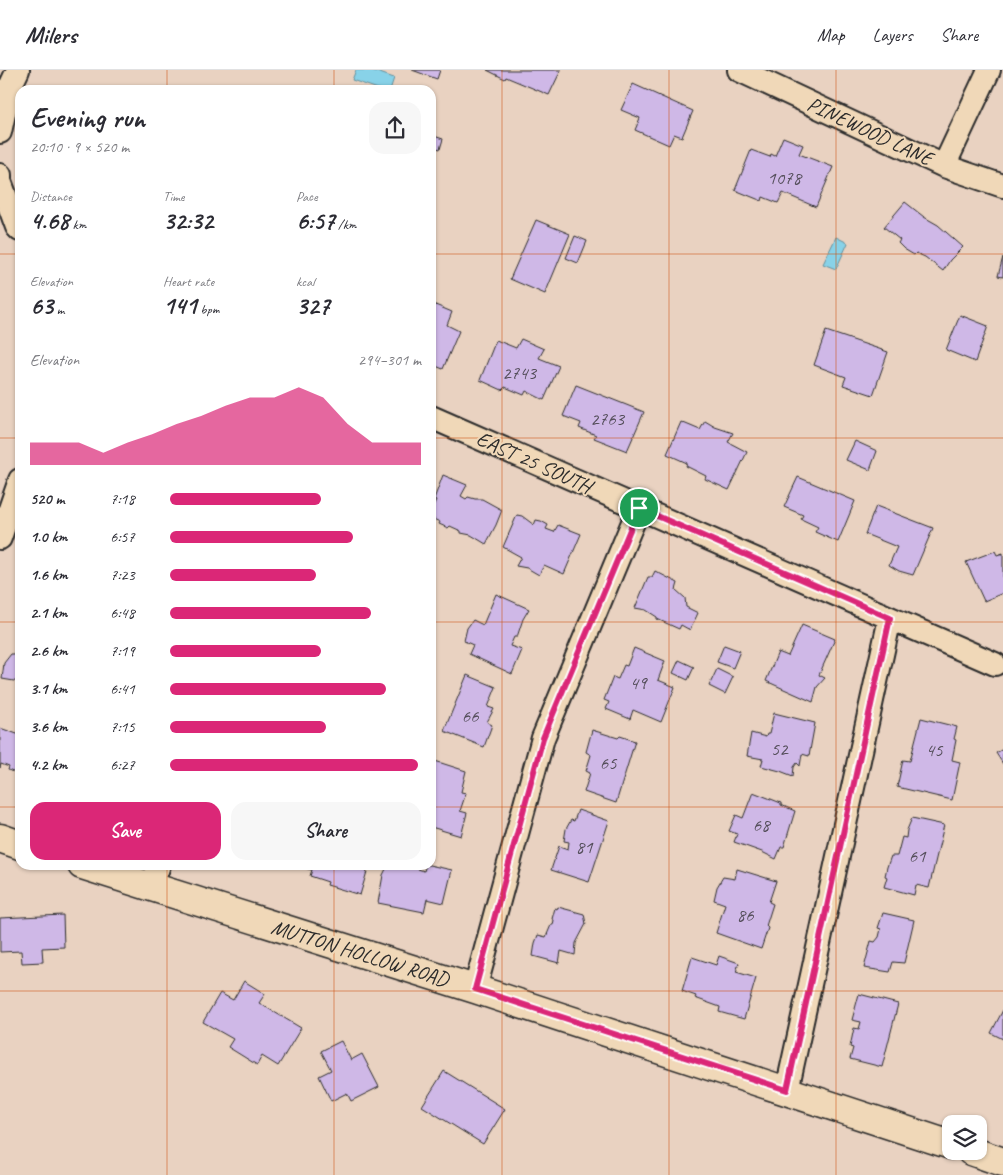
<!DOCTYPE html>
<html lang="en">
<head>
<meta charset="utf-8">
<style>
  :root { --surface:#fff; --page:#f7f7f7; --text:#2b2b33; --muted:#7c7c81; --line:#e1e1e2; --accent:#db2777 }
  body { margin:0; font-family:Caveat,sans-serif; background:var(--page); color:var(--text); height:100vh; display:flex; flex-direction:column; font-size:19px; white-space:nowrap }
  * { box-sizing:border-box; margin:0 }
  p { font-size:16px; color:var(--muted) }
  .icon { flex:none; width:28px; height:28px; fill:none; stroke:currentColor; stroke-width:2; stroke-linecap:round; stroke-linejoin:round }
  .map { position:relative; flex:1; overflow:hidden }
  .panel { position:absolute; left:15px; top:15px; width:421px; height:785px; display:flex; flex-direction:column; background:var(--surface); border-radius:15px; box-shadow:0 1px 4px #0004 }
  .panel>* { flex:none }
  .buttons { position:absolute; left:942px; top:1045px; display:grid; gap:10px }
  .buttons a { display:grid; place-items:center; width:45px; height:45px; border-radius:10px; background:var(--surface); box-shadow:0 1px 4px #0004; font-size:25px }
  .pin { position:absolute; display:grid; place-items:center; width:42px; height:42px; color:#fff; margin:-21px; border:2px solid #fff; border-radius:50%; box-shadow:0 1px 5px #0007 }
  .round { display:grid; place-items:center; flex:none; width:52px; height:52px; border-radius:15px; background:var(--page) }
  .summary { display:flex; align-items:center; justify-content:space-between; height:85px; padding:0 15px }
  h1 { font-size:28px; font-weight:700; line-height:38px }
  .figures { display:grid; grid-template-columns:repeat(3,1fr); gap:8px; height:85px; padding:5px 15px }
  .figures div { display:grid; align-content:center }
  .figures b { font-size:25px; font-weight:700 }
  .figures small { font-size:14px; font-weight:400 }
  .figures p { font-size:14px }
  .chart { height:140px; padding:10px 15px }
  .chart p { display:flex; justify-content:space-between }
  .chart svg { width:100%; height:90px; margin-top:5px; fill:var(--accent); opacity:.7 }
  .button { display:flex; gap:10px; margin-top:auto; padding:10px 15px }
  .button a { flex:1; height:58px; border-radius:15px; background:var(--accent); color:#fff; font-size:20px; font-weight:700; line-height:58px; text-align:center }
  .button a+a { background:var(--page); color:var(--text) }
  ul { padding:0 15px; list-style:none; font-size:16px }
  li { display:grid; grid-template-columns:80px 60px 1fr; align-items:center; height:38px }
  li i { height:12px; border-radius:6px; background:var(--accent) }
  header { display:flex; align-items:center; gap:30px; box-sizing:border-box; height:70px; padding:0 25px; background:var(--surface); border-bottom:1px solid var(--line) }
  header strong { font-size:24px }
  nav { display:flex; gap:28px; margin-inline-start:auto; font-size:18px }
  .map>svg:first-child { display:block }
  .water { fill:#88d2e8; stroke:#638f9c }
  .building { fill:#cfb8e7; stroke:#2b2b2b }
  .lines { fill:none; stroke-linecap:round; stroke-linejoin:round }
  .minor-casing { stroke:#2b2b2b; stroke-width:26 }
  .tertiary-casing { stroke:#2b2b2b; stroke-width:31 }
  .minor { stroke:#f0d8b8; stroke-width:22 }
  .tertiary { stroke:#f0d8b8; stroke-width:28 }
  .route-casing { stroke:#fff; stroke-width:10 }
  .route { stroke:#db2777; stroke-width:6 }
  .grid { fill:none; stroke:#cc5211; stroke-width:1; stroke-opacity:0.55 }
  .labels { text-anchor:middle; dominant-baseline:central; stroke-width:4; stroke-linejoin:round; paint-order:stroke }
  .number-label { font-size:19px; fill:#544e5a }
  .street-label { font-size:21px; fill:#2b2b2b; stroke:#f0d8b8 }
</style>
</head>
<body>
<header>
<strong>Milers</strong>
<nav><a>Map</a><a>Layers</a><a>Share</a></nav>
</header>
<div class="map">
<svg width="1003" height="1105" viewBox="0 0 1003 1105">
  <rect width="100%" height="100%" fill="#e9d2c1"/>
  <filter id="ink" filterUnits="userSpaceOnUse"><feTurbulence type="fractalNoise" baseFrequency=".02" numOctaves="2"/><feDisplacementMap in="SourceGraphic" scale="10" xChannelSelector="R" yChannelSelector="G"/><feConvolveMatrix kernelMatrix="1 2 1 2 8 2 1 2 1" color-interpolation-filters="sRGB"/></filter>
  <g filter="url(#ink)">
    <path class="water" d="M356,0H371L394,8L390,20H381L352,10Z
      M836,167L848,173L836,199L823,194Z"/>
    <path class="building" d="M412,0H440L437,9Z
      M487,0H561L549,25L506,7L505,9Z
      M633,14L693,41L682,67L674,64L669,75L635,60L640,48L621,40Z
      M431,65L443,69L440,79L431,76Z
      M783,67L803,75L799,84L833,97L816,137L783,123L778,133L763,127L762,131L735,120L751,80L770,87L771,84L775,86Z
      M905,132L924,147L938,155L963,177L950,190L943,201L925,187L916,183L914,185L904,179L898,173L900,170L884,157Z
      M536,150L570,164L545,224L510,209Z
      M575,166L587,171L578,193L566,188Z
      M1003,187V207L998,206Z
      M433,234L452,242L447,255L459,261L443,299L431,294V240Z
      M960,245L988,256L975,292L946,280Z
      M826,261L888,282L873,325L843,315L846,307L814,295Z
      M521,269L544,279L539,288L559,296L544,330L526,321L524,325L505,317L502,320L480,310L496,270L516,278Z
      M576,315L644,342L627,381L594,368L596,365L579,358L581,353L563,346Z
      M705,351L715,357L733,363L728,372L747,382L729,420L705,409L706,406L686,396L687,393L667,384L681,352L700,360Z
      M855,371L877,381L870,400L846,390Z
      M443,405L467,415L461,426L466,429L468,427L475,429H482L502,440L496,455L486,474L471,465L461,463V461L450,456L448,458L439,454L440,452L431,448V440L436,430L434,429Z
      M798,407L855,431L838,472L815,462L818,457L801,449L803,445L784,437Z
      M876,436L933,458L913,505L899,501L889,495L897,477L865,464Z
      M517,445L522,446L534,455L536,450L541,451L548,455L546,459L554,462L558,455L581,464L564,504L544,495L539,505L527,498L516,496L521,487L503,477Z
      M995,481L997,485L1003,483V523L984,531L966,492Z
      M655,501L678,513L676,520L685,528L686,537L698,543L690,560L681,555L679,559L657,549V547L646,540L635,538L648,507H652Z
      M496,524L529,539L523,549L517,567H514L510,576L522,580L512,604L469,584L473,575L464,571L467,558L473,550L483,555Z
      M802,555L835,569L819,605L825,608L817,617L813,632L766,611L778,582L788,586Z
      M20,563V612L2,609L4,593L11,584H14Z
      M724,575L740,581L733,598L717,592Z
      M634,578L665,591L658,610L675,617L661,652L633,640L630,649L606,639L609,632L604,630L613,607L618,609L624,595L627,596Z
      M679,590L694,597L688,610L673,603Z
      M717,599L733,607L725,624L709,616Z
      M467,605L496,617L488,637L494,639L487,652L492,655L484,677L444,661Z
      M774,643L815,653L809,686L802,684L800,696L797,693L794,697L793,706L780,701L761,696L763,689L747,686L751,663L766,667L767,664H769Z
      M921,648L957,657L954,669L956,670L952,690L960,692L952,730L897,717L903,690L910,691Z
      M0,658L20,665V705L8,700L9,697L1,694L0,698Z
      M592,660L618,668L620,666L635,671L616,733L584,722L590,703L586,701L591,685L586,682Z
      M1003,679V694L996,683Z
      M435,691L466,701L461,722L466,723L460,741L467,743L461,766L431,757V704Z
      M753,722L781,733V735L795,741L784,777H781L776,789L762,782L734,772L737,764L729,761L736,745L743,748Z
      M578,740L609,751L589,812L551,800L559,776L568,779L569,772L564,771L566,759L571,750L574,751Z
      M912,748L944,755L929,818L916,815L914,825L884,817L887,807L885,806L887,797L891,786H897L902,767L906,768L907,760Z
      M293,795H369L360,825L327,815L328,812L310,806L312,800Z
      M388,795H412V797L424,801L426,795H429L452,800L444,833L427,829L424,842L378,833L383,805Z
      M737,799L776,811L769,832L773,834L766,856L768,858L761,879L716,863L725,834L714,830L717,817L723,807L735,809Z
      M558,837L584,844L586,854L576,873L575,885L561,881L559,893L533,886L535,873L538,865L546,867L551,855H553L554,850L552,849L555,838L557,839Z
      M883,843L914,850L904,893L893,892L890,902L864,898L871,871L875,872L879,867L881,859L878,858Z
      M63,845L64,877L42,878L43,892L22,893L21,881L0,882V848Z
      M719,886L739,893L736,902L756,908L744,949L719,942L720,937L695,928L696,926L682,921L692,887L716,895Z
      M244,911L265,924L259,933L301,958L278,996L262,986L257,995L228,977L233,969L203,952L220,923L233,930Z
      M859,924L898,934L882,997L850,989L853,978L850,977L854,958L859,959L861,952L852,950Z
      M1003,940V969L991,963Z
      M341,971L351,990L362,984L379,1017L351,1031L347,1023L331,1031L319,1006L331,1000L321,981Z
      M444,1001L505,1039L483,1074L422,1036Z"/>
    <g class="lines">
      <g class="minor-casing">
        <path id="minor" d="M739,0L944,96L1003,116
          M0,62L10,17L18,0
          M944,96L989,0
          M0,105V111L17,157L20,160
          M431,347L995,594
          M0,468L20,410
          M151,817L159,795
          M475,919L543,668L639,438
          M787,1020L890,548"/>
      </g>
      <g class="tertiary-casing">
        <path id="tertiary" d="M0,768L20,775
          M82,795L475,919L951,1075
          M971,1081L1003,1092"/>
      </g>
      <use href="#minor" class="minor"/>
      <use href="#tertiary" class="tertiary"/>
    </g>
  </g>
  <g class="lines" filter="url(#ink)">
    <g class="route-casing">
      <path id="route" d="M639,438L890,548L787,1020L475,919L543,668Z"/>
    </g>
    <use href="#route" class="route"/>
  </g>
  <path class="grid" d="M167,0V20M334,0V20M502,0V1105M669,0V1105M836,0V1105M0,184H20M431,184H1003M0,368H20M431,368H1003M0,552H20M431,552H1003M0,737H20M431,737H1003M167,795V1105M334,795V1105M0,921H1003"/>
  <g class="labels">
    <g class="number-label">
      <text x="784" y="108">1078</text>
      <text x="519" y="303">2743</text>
      <text x="607" y="349">2763</text>
      <text x="638" y="613">49</text>
      <text x="470" y="646">66</text>
      <text x="779" y="679">52</text>
      <text x="934" y="680">45</text>
      <text x="608" y="693">65</text>
      <text x="761" y="755">68</text>
      <text x="584" y="777">81</text>
      <text x="917" y="786">61</text>
      <text x="745" y="845">86</text>
    </g>
    <g class="street-label">
      <text transform="translate(870 61) rotate(25)">PINEWOOD LANE</text>
      <text transform="translate(534 392) rotate(24)">EAST 25 SOUTH</text>
      <text transform="translate(360 883) rotate(17)">MUTTON HOLLOW ROAD</text>
    </g>
  </g>
</svg>
<div class="buttons">
<a><svg class="icon" aria-label="layers" viewBox="0 0 24 24"><path d="M12 4l9 5-9 5-9-5zM3 14l9 5 9-5"/></svg></a>
</div>
<div class="pin" style="left:639px;top:438px;background:#1e9e55"><svg class="icon" aria-label="arrive" viewBox="0 0 24 24"><path d="M6 21V4h12l-3 4 3 4H6"/></svg></div>
<section class="panel">
<div class="summary"><div><h1>Evening run</h1><p>20:10 · 9 × 520 m</p></div><a class="round"><svg class="icon" aria-label="share" viewBox="0 0 24 24"><path d="M12 15V3M7 8l5-5 5 5M5 13v7h14v-7"/></svg></a></div>
<div class="figures">
<div><p>Distance</p><b>4.68<small> km</small></b></div>
<div><p>Time</p><b>32:32</b></div>
<div><p>Pace</p><b>6:57<small> /km</small></b></div>
</div>
<div class="figures">
<div><p>Elevation</p><b>63<small> m</small></b></div>
<div><p>Heart rate</p><b>141<small> bpm</small></b></div>
<div><p>kcal</p><b>327</b></div>
</div>
<div class="chart"><p><span>Elevation</span>294–301 m</p>
<svg viewBox="0 0 160 44" preserveAspectRatio="none"><path d="M0 44V33L10 33L20 33L30 38L40 33L50 29L60 24L70 20L80 15L90 11L100 11L110 6L120 11L130 24L140 33L150 33L160 33V44z"/></svg>
</div>
<ul>
<li><b>520 m</b>7:18<i style="width:60%"></i></li>
<li><b>1.0 km</b>6:57<i style="width:73%"></i></li>
<li><b>1.6 km</b>7:23<i style="width:58%"></i></li>
<li><b>2.1 km</b>6:48<i style="width:80%"></i></li>
<li><b>2.6 km</b>7:19<i style="width:60%"></i></li>
<li><b>3.1 km</b>6:41<i style="width:86%"></i></li>
<li><b>3.6 km</b>7:15<i style="width:62%"></i></li>
<li><b>4.2 km</b>6:27<i style="width:99%"></i></li>
</ul>
<div class="button"><a>Save</a><a>Share</a></div>
</section>
</div>
</body>
</html>
